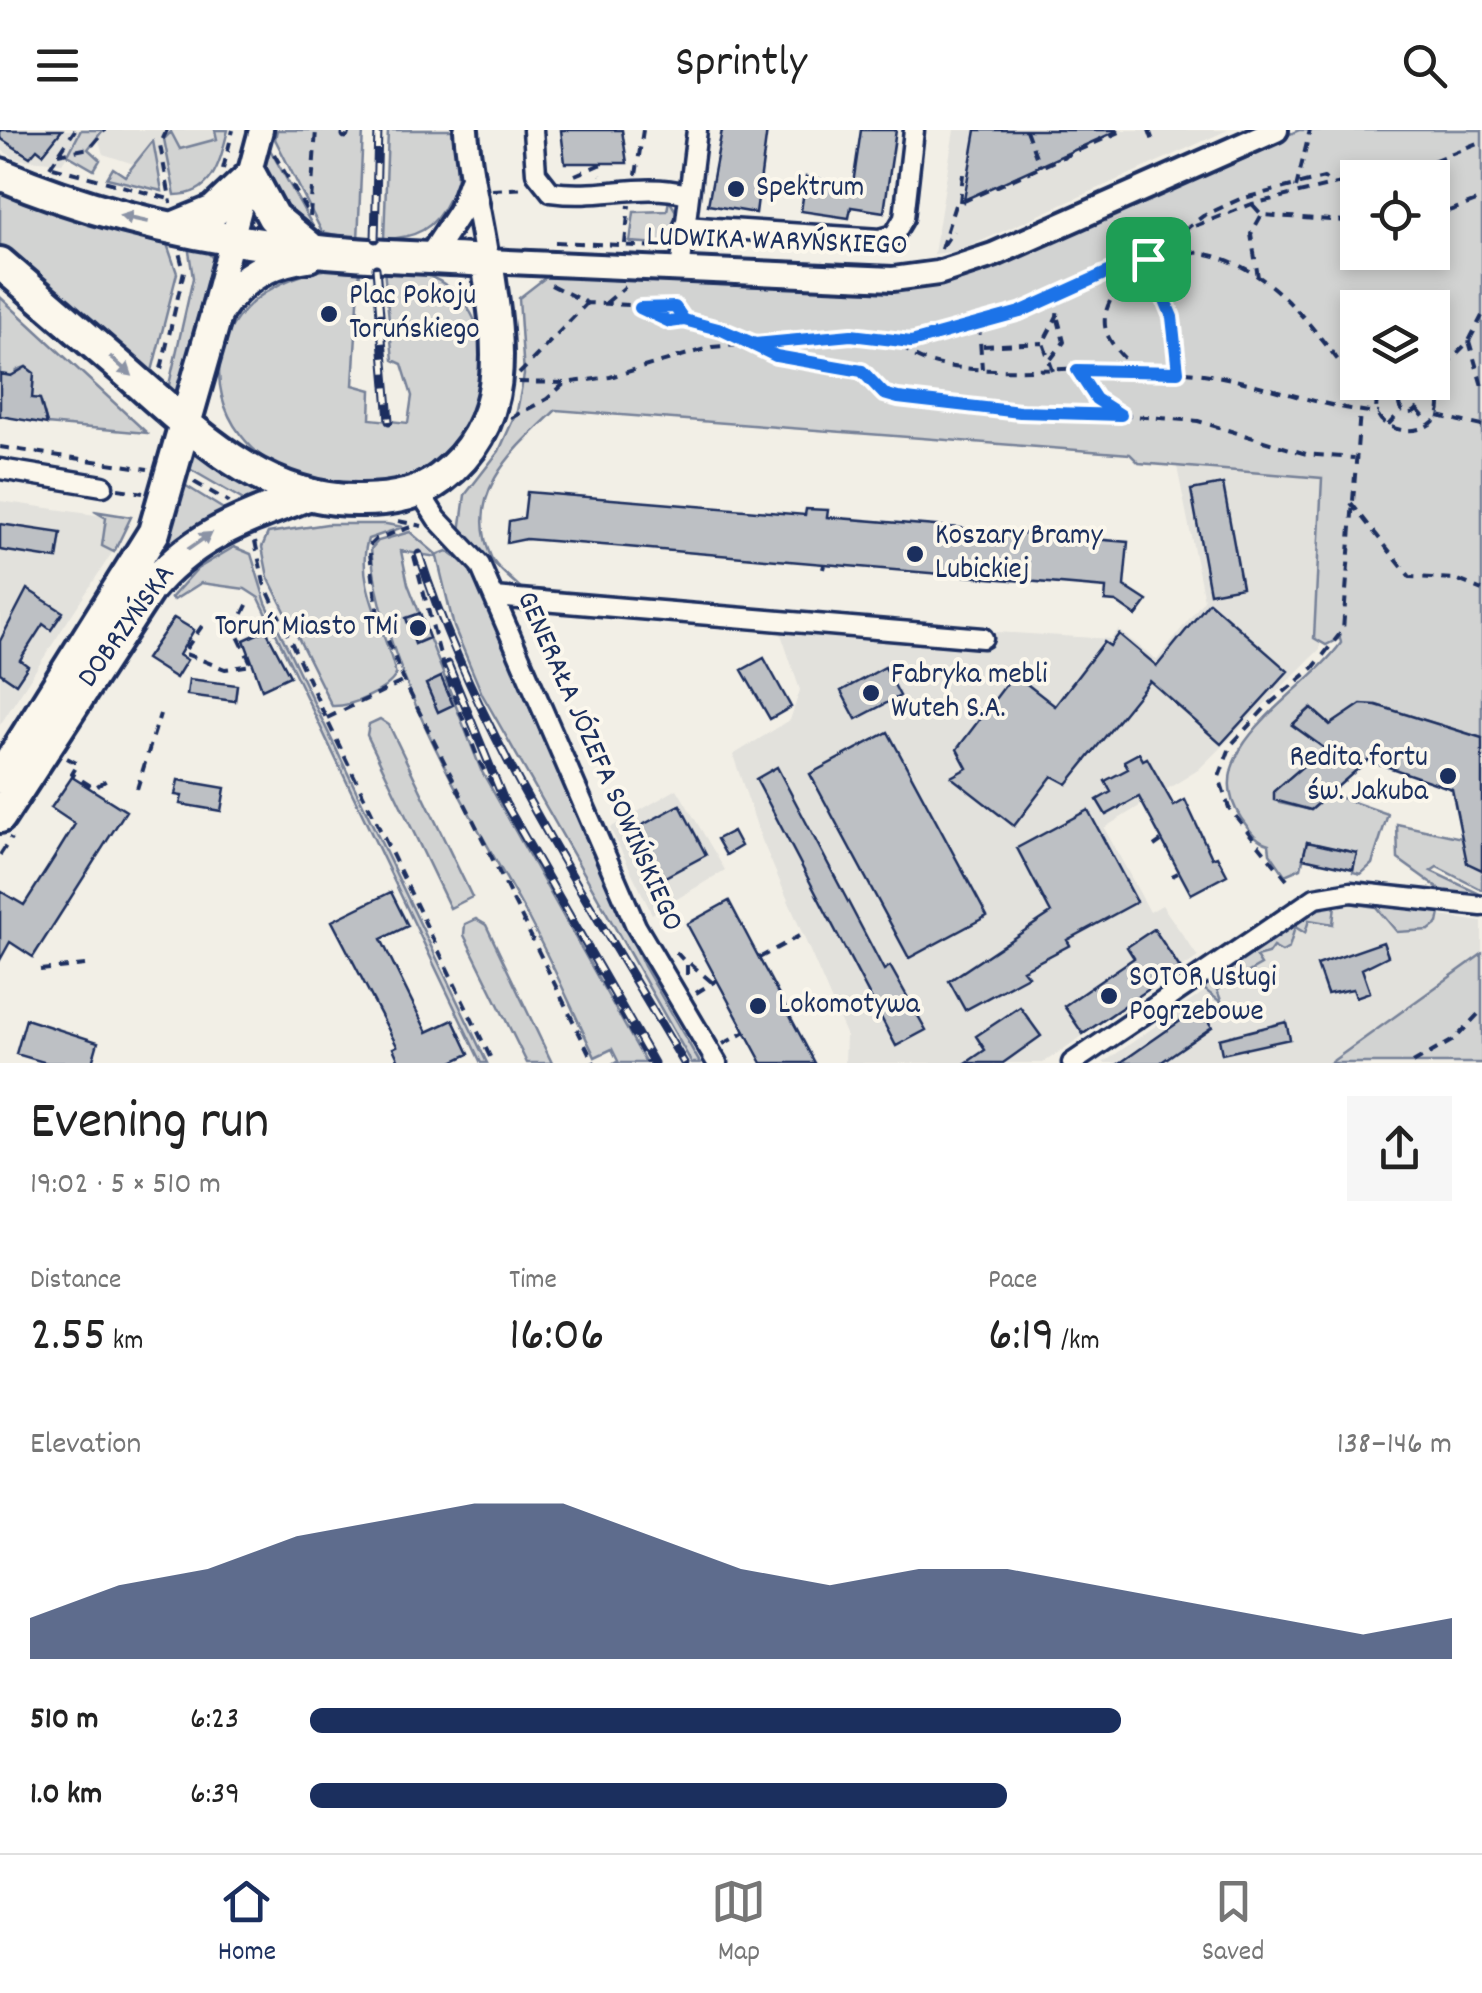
<!DOCTYPE html>
<html lang="en">
<head>
<meta charset="utf-8">
<style>
  :root { --surface:#fff; --page:#f6f6f6; --text:#222; --muted:#767676; --line:#e0e0e0; --accent:#1b2f5e }
  body { margin:0; font-family:Dekko,sans-serif; background:var(--page); color:var(--text); height:100vh; display:flex; flex-direction:column; font-size:38px; white-space:nowrap }
  * { box-sizing:border-box; margin:0 }
  p { font-size:32px; color:var(--muted) }
  .icon { flex:none; width:55px; height:55px; fill:none; stroke:currentColor; stroke-width:2; stroke-linecap:round; stroke-linejoin:round }
  .map { position:relative; height:933px; overflow:hidden }
  .side { display:flex; flex-direction:column; background:var(--surface); flex:1 }
  .side>* { flex:none }
  .tools { position:absolute; left:1340px; top:30px; display:grid; gap:20px }
  .tools a { display:grid; place-items:center; width:110px; height:110px; border-radius:0px; background:var(--surface); box-shadow:0 5px 15px #0003; font-size:50px }
  .pin { position:absolute; display:grid; place-items:center; width:85px; height:85px; color:#fff; margin:-42px; border-radius:20px; box-shadow:0 5px 15px #0006 }
  .round { display:grid; place-items:center; flex:none; width:105px; height:105px; border-radius:0px; background:var(--page) }
  .headline { display:flex; align-items:center; justify-content:space-between; height:170px; padding:0 30px }
  h1 { font-size:55px; font-weight:600; line-height:75px }
  .figures { display:grid; grid-template-columns:repeat(3,1fr); gap:15px; height:170px; padding:10px 30px }
  .figures div { display:grid; align-content:center }
  .figures b { font-size:50px; font-weight:600 }
  .figures small { font-size:28px; font-weight:400 }
  .figures p { font-size:28px }
  .chart { height:280px; padding:20px 30px }
  .chart p { display:flex; justify-content:space-between }
  .chart svg { width:100%; height:180px; margin-top:10px; fill:var(--accent); opacity:.7 }
  ul { padding:0 30px; list-style:none; font-size:32px }
  li { display:grid; grid-template-columns:160px 120px 1fr; align-items:center; height:75px }
  li i { height:25px; border-radius:12px; background:var(--accent) }
  header { display:flex; justify-content:space-between; align-items:center; height:130px; padding:0 30px; background:var(--surface); font-size:45px; font-weight:600 }
  .tabs { display:flex; justify-content:space-around; align-items:center; height:140px; border-top:2px solid var(--line); background:var(--surface); font-size:28px; color:var(--muted) }
  .tabs a { display:grid; justify-items:center; gap:5px }
  .tabs .on { color:var(--accent) }
  .map>svg:first-child { display:block }
  .built { fill:#e2e1dc }
  .green { fill:#d2d3d2; stroke:#768198; stroke-width:2.5; fill-rule:evenodd }
  .building { fill:#bdc0c4; stroke:#1b2f5e; stroke-width:2.5 }
  .lines { fill:none; stroke-linecap:round; stroke-linejoin:round }
  .minor-casing { stroke:#1b2f5e; stroke-width:25 }
  .tertiary-casing { stroke:#1b2f5e; stroke-width:30 }
  .primary-casing { stroke:#1b2f5e; stroke-width:38 }
  .path { stroke:#1b2f5e; stroke-width:4; stroke-dasharray:10 8; stroke-linecap:butt }
  .minor { stroke:#fbf7ec; stroke-width:18 }
  .tertiary { stroke:#fbf7ec; stroke-width:22 }
  .primary { stroke:#fbf7ec; stroke-width:30 }
  .rail-casing { stroke:#1b2f5e; stroke-width:9 }
  .rail { stroke:#fbf7ec; stroke-width:5; stroke-dasharray:15; stroke-linecap:butt }
  .oneway { fill:#8b93a5 }
  .route-casing { stroke:#fff; stroke-width:20 }
  .route { stroke:#1a73e8; stroke-width:12 }
  .poi-dot { fill:#1b2f5e; stroke:#fbf7ec; stroke-width:4 }
  .labels { text-anchor:middle; dominant-baseline:central; stroke-width:8; stroke-linejoin:round; paint-order:stroke }
  .poi-label { font-size:30px; fill:#1b2f5e; stroke:#fbf7ec; text-anchor:start }
  .street-label { font-size:30px; fill:#1b2f5e; stroke:#fbf7ec }
</style>
</head>
<body>
<header><svg class="icon" aria-label="menu" viewBox="0 0 24 24"><path d="M4 6h16M4 12h16M4 18h16"/></svg>Sprintly<svg class="icon" aria-label="search" viewBox="0 0 24 24"><circle cx="10" cy="10" r="6"/><path d="M15 15l6 6"/></svg></header>
<div class="map">
<svg width="1482" height="933" viewBox="0 0 1482 933">
  <rect width="100%" height="100%" fill="#f2efe6"/>
  <filter id="ink" filterUnits="userSpaceOnUse"><feTurbulence type="fractalNoise" baseFrequency=".01" numOctaves="2"/><feDisplacementMap in="SourceGraphic" scale="20" xChannelSelector="R" yChannelSelector="G"/><feConvolveMatrix kernelMatrix="1 2 1 2 8 2 1 2 1" color-interpolation-filters="sRGB"/></filter>
  <g filter="url(#ink)">
    <path class="built" d="M0,0H84L62,33L16,29L0,19Z
      M95,0H228L220,29L196,54L103,24Z
      M954,0H1228L959,121L934,124Z
      M1175,327L1334,339L1320,519L1198,640L1104,698L1150,782L1162,775L1198,827L1043,933H845L846,904L761,708L733,625L790,590L800,560L781,504L987,519L996,502L1111,509L1118,500L1157,530L1204,470Z
      M0,371L123,389L119,412L0,595Z
      M677,659L725,740L652,784L610,698Z
      M1342,772L1482,792V824L1330,933H1103L1323,778Z"/>
    <path class="green" d="M81,0H103L88,19L100,30L94,40L68,25Z
      M215,0H228C220,31 214,65 175,65L164,9L171,2L180,19L217,9Z
      M277,0H363L358,110L322,102L275,9Z
      M388,0H456L457,72L448,70C435,99 415,108 384,109Z
      M1299,0H1482V608L1376,575H1361L1330,595L1310,578L1292,595L1324,618L1274,661L1279,673L1311,680L1330,664L1388,684L1372,734L1361,744L1353,742L1356,724L1307,712L1301,738L1285,745L1270,723L1269,714C1256,711 1249,699 1241,688C1194,619 1306,563 1341,513L1340,508L1326,515L1314,508L1322,348L1139,333L1130,324L556,280C515,319 463,362 491,427C496,439 515,452 524,461L460,402L465,365L499,321L517,281L524,245L519,168L550,144L898,158L1073,101ZM1358,48H1432V122H1358ZM1358,178H1432V252H1358Z
      M153,11L162,61L107,48L113,38L125,46Z
      M268,16L315,100L323,111C288,88 256,62 268,16Z
      M0,57L72,87L166,111L177,143L150,249L0,120Z
      M669,70L677,83L675,115L630,112L634,82L667,81Z
      M188,115L205,119L215,131L183,277L167,264L193,148Z
      M333,138L360,139L353,255L371,260L370,289L408,293L412,266L402,234L393,230L384,139C526,135 507,340 384,355C204,378 149,168 333,138Z
      M0,167L147,303L47,294L40,270L32,268L34,243L26,237L17,240L15,246L0,244Z
      M194,314L274,369L252,375L188,338Z
      M183,354L230,383L135,456Z
      M94,381L131,387L114,422L102,416L106,388Z
      M386,394L403,397L368,409C354,452 387,503 396,545C387,561 351,577 332,576L268,447L262,417L268,403L327,394Z
      M410,402L437,425L447,421L471,438L484,461L532,583L644,836L700,933H692L482,564L454,497L437,427L401,421L408,454L481,640L646,933H615L618,931L612,919L595,927C570,875 547,820 518,769C460,668 382,536 371,419L378,411Z
      M234,417L251,424L266,473L487,933H481L259,468L245,459L201,453L174,470L171,468L197,439Z
      M380,589L389,595L472,767L450,778L367,605L369,594Z
      M1397,694L1462,708L1482,740V760L1437,737L1431,741L1482,765V771L1451,767L1398,729Z
      M1355,769L1440,783L1438,793L1429,800L1397,802L1376,777L1342,772Z
      M1328,770L1335,774L1333,794L1309,790L1305,803L1295,797L1289,818L1282,822L1273,817L1268,824L1256,827L1261,835L1217,860L1222,873L1205,860V854L1251,818Z
      M476,789L486,795L552,933H527L464,805L465,794Z
      M1482,824V933H1330Z"/>
    <path class="building" d="M0,0H62L43,24L37,19L30,27L0,8Z
      M561,0H622L627,33H565Z
      M722,0H767L756,83L708,75Z
      M861,0H896L884,82L851,77L849,88L801,81L806,47L853,54Z
      M976,0H1119L964,70Z
      M26,237L34,243L32,268L40,269L47,294L0,286V244L11,246Z
      M1223,354L1242,457L1210,463L1191,360Z
      M527,362L805,385L806,379L828,380L827,387L1128,412L1124,456L1147,471L1136,486L1116,472L1105,471L1106,458L615,416L526,409L507,413L509,391L524,388Z
      M0,394L61,403L57,429L0,420Z
      M27,459L63,482L51,500L43,494L20,530L28,536L16,554L0,543V511Z
      M1209,472L1288,541L1221,614L1150,551L1067,654L1052,646L1014,696L951,647L967,638L957,619L1014,544L1055,576L1104,512L1110,516L1119,504L1157,536Z
      M420,483L429,508L415,514L406,488Z
      M174,488L194,500L179,525L187,530L176,548L146,529Z
      M266,500L290,546L262,559L244,510Z
      M764,528L791,577L770,589L742,540Z
      M885,537L900,566L856,589L841,561Z
      M441,547L453,575L438,582L426,554Z
      M189,549L237,555L235,571L187,565Z
      M1361,574L1376,575L1482,608V740L1467,733L1452,659L1368,630L1311,680L1274,670V661L1324,618L1292,595L1311,578L1330,595Z
      M888,602L987,786L909,828L810,644Z
      M1139,623L1143,630L1147,628L1174,676L1185,670L1212,728L1217,726L1227,745L1191,764L1139,667L1106,685L1097,670L1111,662L1105,651L1128,639L1124,631Z
      M777,637L884,840L890,836L926,900L896,916L756,649Z
      M72,647L126,681L33,827L10,812L0,830V761L24,775L54,728L75,694L51,678Z
      M178,650L225,658L221,681L180,674L182,666L175,665Z
      M680,675L706,725L663,748L637,698Z
      M1088,680L1137,772L1067,810L1070,815L1023,840L1028,846L965,880L949,851L1051,783L1017,718Z
      M733,701L741,716L726,725L717,709Z
      M1307,712L1357,723L1353,739L1303,728Z
      M391,762L408,796L381,809L427,902L453,890L469,924L450,933H400L393,918L397,916L332,791Z
      M729,771L759,828L815,933H762L717,850L687,794Z
      M1154,799L1180,838L1083,904L1064,876L1134,828L1127,817Z
      M1383,812L1388,826L1362,839L1370,862L1356,867L1353,859L1327,864L1317,835Z
      M1020,877L1041,906L1003,933H966L985,920L976,906Z
      M1199,878L1212,897L1160,933H1120Z
      M26,889L98,912L92,933H47L16,924Z
      M1286,892L1290,909L1222,924L1219,909Z"/>
    <g class="lines">
      <g class="minor-casing">
        <path id="minor" d="M533,0L536,43L551,62C601,69 641,52 687,64
          M684,96L880,109L894,105L904,88L914,0
          M680,141L697,0
          M0,339L103,356
          M419,361L437,389L480,435L636,796L717,933
          M495,467L983,508
          M1072,933L1315,768L1351,762L1482,776"/>
      </g>
      <g class="tertiary-casing">
        <path id="tertiary" d="M466,0C469,45 481,86 487,131L893,149L938,143L993,125L1276,0
          M430,127L460,81L470,53
          M212,184L261,0"/>
      </g>
      <g class="primary-casing">
        <path id="primary" d="M0,44C100,87 210,110 318,121C374,127 431,127 487,131C499,211 514,292 441,348C419,365 389,370 362,370C262,373 192,299 122,238C81,203 41,168 0,133
          M175,97L214,81L251,46L273,87L308,116
          M0,648L154,402L217,182C238,149 270,131 308,126
          M0,687L148,460C194,405 241,390 305,366"/>
      </g>
      <path class="path" d="M167,0L160,15L171,73
        M1026,0L1040,37
        M1149,0L1153,11
        M58,24L90,18L105,0
        M274,24L310,86
        M50,37L75,0
        M53,37L169,69
        M223,39L233,0
        M575,45L599,35L601,45
        M636,45L643,0
        M1364,48L1423,35L1482,11
        M1296,58L1310,0
        M492,60L527,58
        M960,72L963,44
        M1253,75L1262,85L1358,92
        M310,86L316,0
        M1432,87L1482,69
        M1195,96L1252,74L1358,49
        M555,112L660,117
        M625,114L629,75
        M943,116L953,101
        M941,119L955,75L1124,0
        M1147,127L1171,187L1178,242
        M1258,147L1251,104L1261,86
        M551,155L587,173L675,177L685,190
        M606,173L625,157
        M640,178L670,192L685,190L722,200L755,214L851,205L911,212L1020,182L1164,116L1203,86L1240,69L1324,48L1330,54
        M979,195L982,239
        M1469,211L1482,256
        M903,214C917,251 1059,238 1093,238C1138,239 1187,239 1231,249C1281,260 1327,278 1379,283
        M983,216L1043,213
        M1051,229L1064,212L1058,189
        M161,239L184,141L179,122
        M1053,241L1043,213L1057,186L1059,163
        M1137,241C1126,230 1114,219 1108,206C1102,193 1105,181 1111,169C1131,127 1177,113 1221,128C1287,150 1321,213 1364,262L1378,267
        M519,244L587,173
        M1432,249L1469,211L1482,186
        M518,252L565,253L610,247L712,217L755,214L799,233L862,241L884,264L898,268L1020,282L1121,285L1096,269L1077,240
        M1386,252C1340,316 1475,317 1431,252
        M1394,252L1403,264
        M1399 273a10 10 0 1 1 20 0a10 10 0 1 1-20 0Z
        M1416,265L1429,252
        M1417,279L1430,294
        M1121,285L1198,291L1306,324L1354,328
        M1438,286L1482,296
        M511,288L547,269L565,253
        M1388,295L1402,280
        M0,317L148,339
        M194,352L229,372
        M118,359L143,363
        M1351,373L1410,447L1456,449L1482,460
        M398,391L422,396
        M411,397L376,409L369,416L378,485L404,551L594,933
        M255,411L264,453L326,588L493,933
        M414,426L443,536L479,631L648,933
        M823,439L824,435
        M202,496L183,523L225,539L252,535L235,500L249,471
        M327,588L404,551
        M67,628L78,634L72,644L94,658L110,648
        M137,659L160,584
        M1154,716L1161,711
        M0,725L11,708
        M1172,746L1178,743
        M1287,750L1229,678L1219,647L1231,615L1267,576L1313,538L1343,500L1360,281
        M676,822L685,832
        M759,828L799,806
        M40,840L85,835
        M687,845V831L713,853
        M696,863L717,850
        M723,914L745,902
        M1413,933L1455,909L1482,880"/>
      <use href="#minor" class="minor"/>
      <use href="#tertiary" class="tertiary"/>
      <use href="#primary" class="primary"/>
      <g class="rail-casing">
        <path id="rail" d="M345,5L346,0
          M375,109L378,0
          M376,138L389,291
          M419,424C477,606 588,769 684,933
          M448,534L505,673L654,933"/>
      </g>
      <use href="#rail" class="rail"/>
    </g>
    <defs><path id="oneway-solid" d="M-6-.8H1V-3.2L6.5 0L1 3.2V.8H-6Z" transform="scale(2.5)"/></defs>
    <g class="oneway">
      <use href="#oneway-solid" transform="translate(134 89) rotate(-168)"/>
      <use href="#oneway-solid" transform="translate(121 236) rotate(41)"/>
      <use href="#oneway-solid" transform="translate(200 411) rotate(-35)"/>
    </g>
  </g>
  <g class="lines" filter="url(#ink)">
    <g class="route-casing">
      <path id="route" d="M1148,129L1146,125L1020,182L911,212L851,205L755,214L722,200L684,190L670,192L640,178L675,177L684,190L722,200L776,226L862,241L884,264L898,268L1020,282L1121,285L1096,269L1077,240L1178,242L1172,187L1148,129"/>
    </g>
    <use href="#route" class="route"/>
  </g>
  <g class="poi-dot">
    <circle cx="736" cy="59" r="10"/>
    <circle cx="329" cy="184" r="10"/>
    <circle cx="915" cy="424" r="10"/>
    <circle cx="418" cy="498" r="10"/>
    <circle cx="871" cy="563" r="10"/>
    <circle cx="1448" cy="646" r="10"/>
    <circle cx="1109" cy="866" r="10"/>
    <circle cx="758" cy="876" r="10"/>
  </g>
  <g class="labels">
    <g class="poi-label">
      <text x="756" y="59">Spektrum</text>
      <text x="349" y="167">Plac Pokoju<tspan x="349" dy="34">Toruńskiego</tspan></text>
      <text x="935" y="407">Koszary Bramy<tspan x="935" dy="34">Lubickiej</tspan></text>
      <text x="398" y="498" text-anchor="end">Toruń Miasto TMi</text>
      <text x="891" y="546">Fabryka mebli<tspan x="891" dy="34">Wuteh S.A.</tspan></text>
      <text x="1428" y="629" text-anchor="end">Redita fortu<tspan x="1428" dy="34">św. Jakuba</tspan></text>
      <text x="1129" y="849">SOTOR Usługi<tspan x="1129" dy="34">Pogrzebowe</tspan></text>
      <text x="778" y="876">Lokomotywa</text>
    </g>
    <g class="street-label">
      <text transform="translate(777 113) rotate(2)">LUDWIKA WARYŃSKIEGO</text>
      <text transform="translate(128 497) rotate(-54)">DOBRZYŃSKA</text>
      <text transform="translate(598 632) rotate(66)">GENERAŁA JÓZEFA SOWIŃSKIEGO</text>
    </g>
  </g>
</svg>
<div class="tools">
<a><svg class="icon" aria-label="locate" viewBox="0 0 24 24"><circle cx="12" cy="12" r="6"/><path d="M12 2v4M12 18v4M2 12h4M18 12h4"/></svg></a>
<a><svg class="icon" aria-label="layers" viewBox="0 0 24 24"><path d="M12 4l9 5-9 5-9-5zM3 14l9 5 9-5"/></svg></a>
</div>
<div class="pin" style="left:1148px;top:129px;background:#1e9e55"><svg class="icon" aria-label="arrive" viewBox="0 0 24 24"><path d="M6 21V4h12l-3 4 3 4H6"/></svg></div>
</div>
<section class="side">
<div class="headline"><div><h1>Evening run</h1><p>19:02 · 5 × 510 m</p></div><a class="round"><svg class="icon" aria-label="share" viewBox="0 0 24 24"><path d="M12 15V3M7 8l5-5 5 5M5 13v7h14v-7"/></svg></a></div>
<div class="figures">
<div><p>Distance</p><b>2.55<small> km</small></b></div>
<div><p>Time</p><b>16:06</b></div>
<div><p>Pace</p><b>6:19<small> /km</small></b></div>
</div>
<div class="chart"><p><span>Elevation</span>138–146 m</p>
<svg viewBox="0 0 160 44" preserveAspectRatio="none"><path d="M0 44V34L10 26L20 22L30 14L40 10L50 6L60 6L70 14L80 22L90 26L100 22L110 22L120 26L130 30L140 34L150 38L160 34V44z"/></svg>
</div>
<ul>
<li><b>510 m</b>6:23<i style="width:71%"></i></li>
<li><b>1.0 km</b>6:39<i style="width:61%"></i></li>
</ul>
</section>
<nav class="tabs">
<a class="on"><svg class="icon" aria-label="home" viewBox="0 0 24 24"><path d="M3 11l9-7 9 7M6 9v11h12V9"/></svg>Home</a>
<a><svg class="icon" aria-label="map" viewBox="0 0 24 24"><path d="M3 6l6-2 6 2 6-2v14l-6 2-6-2-6 2zM9 4v14M15 6v14"/></svg>Map</a>
<a><svg class="icon" aria-label="saved" viewBox="0 0 24 24"><path d="M7 4h10v16l-5-4-5 4z"/></svg>Saved</a>
</nav>
</body>
</html>
